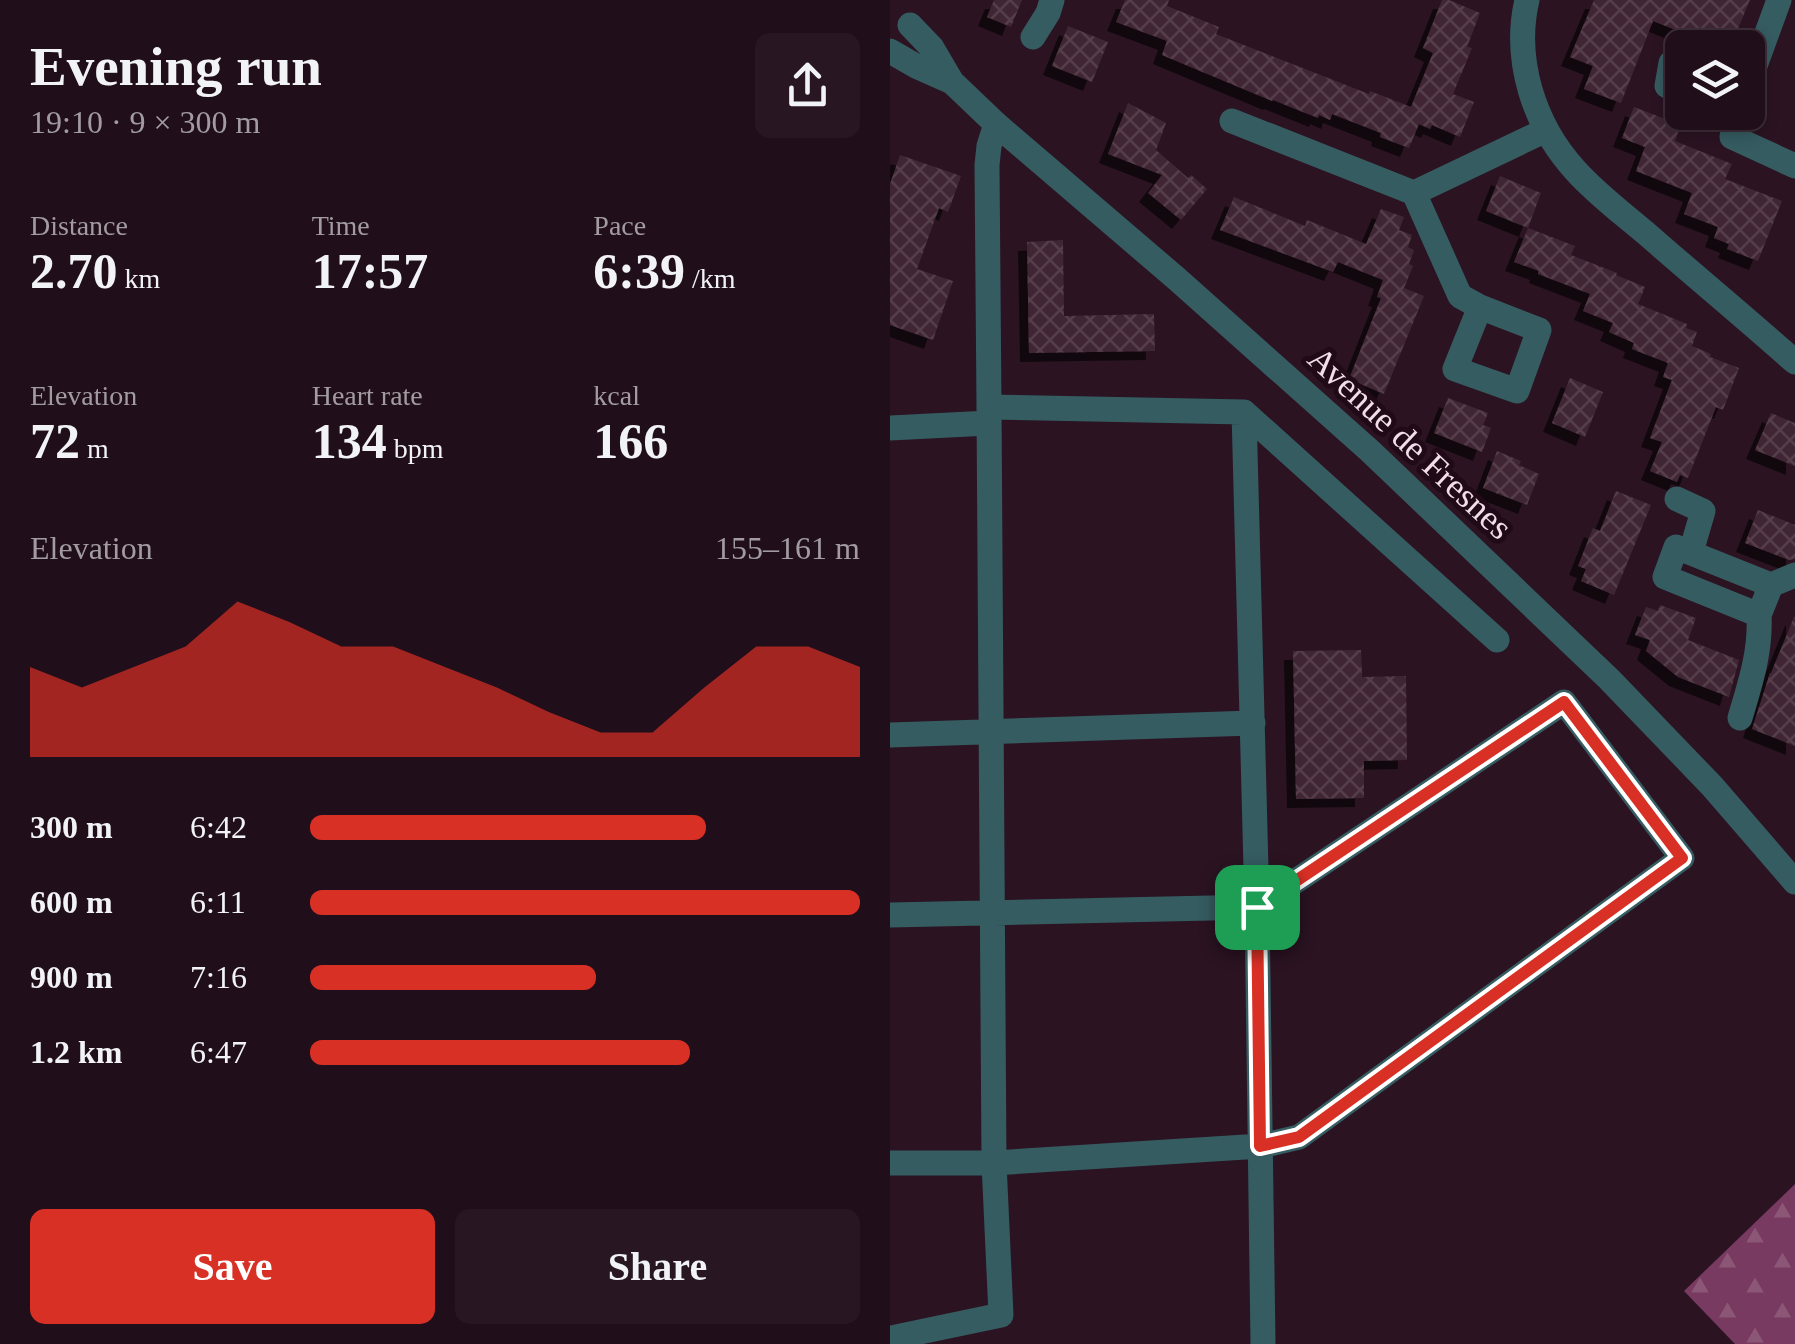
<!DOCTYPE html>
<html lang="en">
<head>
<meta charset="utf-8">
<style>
  :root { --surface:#200e1a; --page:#281723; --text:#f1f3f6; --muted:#a29ca2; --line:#3d2e39; --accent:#d93025 }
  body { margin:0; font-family:Georgia,serif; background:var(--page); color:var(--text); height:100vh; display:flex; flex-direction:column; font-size:38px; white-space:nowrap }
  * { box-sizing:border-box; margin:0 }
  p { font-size:32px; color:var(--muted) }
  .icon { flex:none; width:55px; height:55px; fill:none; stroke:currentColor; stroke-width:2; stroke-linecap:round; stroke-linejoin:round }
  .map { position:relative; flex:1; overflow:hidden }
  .panel { display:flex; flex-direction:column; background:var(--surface); width:890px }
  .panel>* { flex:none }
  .controls { position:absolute; left:775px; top:30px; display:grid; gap:20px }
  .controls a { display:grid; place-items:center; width:100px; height:100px; border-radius:15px; background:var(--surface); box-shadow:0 5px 15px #0003,0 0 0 2px var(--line); font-size:50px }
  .pin { position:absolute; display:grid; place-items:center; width:85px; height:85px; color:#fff; margin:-42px; border-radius:20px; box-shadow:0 5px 15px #0006 }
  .round { display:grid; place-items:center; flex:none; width:105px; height:105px; border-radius:15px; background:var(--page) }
  .overview { display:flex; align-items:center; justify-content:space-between; height:170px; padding:0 30px }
  h1 { font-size:55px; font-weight:600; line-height:75px }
  .metrics { display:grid; grid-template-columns:repeat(3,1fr); gap:15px; height:170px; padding:10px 30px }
  .metrics div { display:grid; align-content:center }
  .metrics b { font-size:50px; font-weight:600 }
  .metrics small { font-size:28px; font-weight:400 }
  .metrics p { font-size:28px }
  .chart { height:280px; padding:20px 30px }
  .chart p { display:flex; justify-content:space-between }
  .chart svg { width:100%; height:180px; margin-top:10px; fill:var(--accent); opacity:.7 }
  .primary-button { display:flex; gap:20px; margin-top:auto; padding:20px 30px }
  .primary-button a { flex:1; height:115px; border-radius:15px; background:var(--accent); color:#fff; font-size:40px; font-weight:600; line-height:115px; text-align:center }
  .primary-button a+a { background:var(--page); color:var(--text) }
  ul { padding:0 30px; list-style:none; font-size:32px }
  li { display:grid; grid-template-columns:160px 120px 1fr; align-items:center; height:75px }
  li i { height:25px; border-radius:12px; background:var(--accent) }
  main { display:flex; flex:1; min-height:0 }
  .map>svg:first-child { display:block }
  .forest { fill:url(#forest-firs) }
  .building { fill:url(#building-cross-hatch); filter:url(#shadow) }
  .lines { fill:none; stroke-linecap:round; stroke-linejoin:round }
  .minor { stroke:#355c61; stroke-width:25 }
  .route-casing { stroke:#fff; stroke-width:20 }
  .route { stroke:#d93025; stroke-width:12 }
  .labels { text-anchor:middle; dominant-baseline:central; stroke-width:10; stroke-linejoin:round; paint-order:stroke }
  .street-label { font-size:35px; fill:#f0dee8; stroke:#210a18 }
</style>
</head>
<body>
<main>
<section class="panel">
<div class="overview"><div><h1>Evening run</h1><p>19:10 · 9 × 300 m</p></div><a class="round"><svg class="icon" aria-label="share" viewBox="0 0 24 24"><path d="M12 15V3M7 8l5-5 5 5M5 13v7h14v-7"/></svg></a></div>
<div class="metrics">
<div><p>Distance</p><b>2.70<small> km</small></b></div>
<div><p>Time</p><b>17:57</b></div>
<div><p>Pace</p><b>6:39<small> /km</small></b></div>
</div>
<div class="metrics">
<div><p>Elevation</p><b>72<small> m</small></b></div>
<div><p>Heart rate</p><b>134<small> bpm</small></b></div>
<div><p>kcal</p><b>166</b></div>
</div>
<div class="chart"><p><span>Elevation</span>155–161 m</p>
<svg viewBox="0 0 160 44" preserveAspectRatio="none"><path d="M0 44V22L10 27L20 22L30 17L40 6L50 11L60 17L70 17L80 22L90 27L100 33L110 38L120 38L130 27L140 17L150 17L160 22V44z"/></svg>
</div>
<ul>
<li><b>300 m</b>6:42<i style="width:72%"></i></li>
<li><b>600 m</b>6:11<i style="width:100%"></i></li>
<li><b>900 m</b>7:16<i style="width:52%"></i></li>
<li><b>1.2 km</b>6:47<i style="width:69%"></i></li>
</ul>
<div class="primary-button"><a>Save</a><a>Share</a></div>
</section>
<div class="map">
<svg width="905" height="1344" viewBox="0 0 905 1344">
  <defs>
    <pattern id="forest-firs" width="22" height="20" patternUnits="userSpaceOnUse" patternTransform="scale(2.5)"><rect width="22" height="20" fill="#783a60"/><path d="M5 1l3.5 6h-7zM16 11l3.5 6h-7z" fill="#8c5677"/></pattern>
    <pattern id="building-cross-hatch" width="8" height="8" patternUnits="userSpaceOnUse" patternTransform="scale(2.5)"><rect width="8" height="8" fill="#412736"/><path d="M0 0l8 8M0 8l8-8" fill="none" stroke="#543c49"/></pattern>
    <filter id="shadow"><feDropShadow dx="-9" dy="9" stdDeviation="0" flood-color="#0009"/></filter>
  </defs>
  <rect width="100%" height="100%" fill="#2b1322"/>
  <path class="forest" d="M905,1184V1344H845L794,1291Z"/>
  <path class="building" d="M104,0H132L121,27L97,17Z
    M235,0H279L277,6L329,27L326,34L479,94L480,91L521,107L543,53L533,48L552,0H559L590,13L577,47L582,48L563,94L584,102L570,137L542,125L540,129L529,124L519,148L490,137L491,133L442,114L440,120L429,115L428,118L383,100L382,101L272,55L277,41L226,22Z
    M704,0H860L840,48H808L811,40L763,21L731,103L694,89L703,66L680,57Z
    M178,26L218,42L202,82L162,66Z
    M238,103L276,123L266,150L298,178L301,175L317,189L291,220L258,193L272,175L218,154Z
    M744,107L791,125L785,141L842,164L835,179L892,201L868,261L837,249L839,244L824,238L828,227L794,214L802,193L746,171L755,147L732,138Z
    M10,155L71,176L58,212L49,208L27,269L63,281L43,340L0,325V184Z
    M610,176L651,193L638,228L596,211Z
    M344,197L415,226L417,220L476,244L491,209L514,217L509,230L522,235L518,247L524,250L519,264L523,266L514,288L534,296L494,394L459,379L491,298L487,297L493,280L448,262L443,272L330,230Z
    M638,228L685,246L681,255L727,273L726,275L755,287L748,304L797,324L796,328L807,332L802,346L821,354L820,357L849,368L833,410L826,407L798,478L790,475L787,482L760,471L772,442L760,438L782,380L773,377L778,363L742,349L744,343L719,332L723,323L693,311L700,294L648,274L649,271L624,262Z
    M173,240L174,316L264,314L265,351L139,353L137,242Z
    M680,378L713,392L695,437L662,423Z
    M558,398L598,413L593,425L601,428L592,452L544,433Z
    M881,413L905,423V466L865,450Z
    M607,451L631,461L629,465L649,474L637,505L593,488Z
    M726,491L761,505L724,595L691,581L696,569L688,566L703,528L710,531Z
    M868,510L905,525V559L899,560L855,543Z
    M770,605L806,618L798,640L849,660L839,697L788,677L756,651L760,640L745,635L756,607L768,611Z
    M904,617H905V746L862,729L880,673H881Z
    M471,650L472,677L516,676L517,760L474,761V798L406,799L403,651Z"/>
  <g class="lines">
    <path class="minor" d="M637,0C623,60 644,125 685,170C709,197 739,218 766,242C812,282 859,321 905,362
      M20,25L42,48L62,82L106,124L287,279L480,451L719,679L822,786L905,882
      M143,37L158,13L162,0
      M0,51L26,66L62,82
      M781,63L777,86L792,92
      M858,85L889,0
      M847,112L842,137L905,166
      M342,121L524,193L656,130
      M106,124L99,146L97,165L99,407L354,412L367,907L373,1344
      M524,193L570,296L590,307L565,369L627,391L649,330L590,307
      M354,412L607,640
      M0,428L99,423
      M787,499L813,511L801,552
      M881,585L869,615L775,577L786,547L881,585L905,575
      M850,718C860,684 871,652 869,615
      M0,735L363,723
      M0,915L367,907L674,702L792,858L409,1137L371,1146L104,1163H0
      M2,1344L1,1338L111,1315L104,1163L99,407"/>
  </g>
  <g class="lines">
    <g class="route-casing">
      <path id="route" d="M674,702L792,858L409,1137L370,1146L367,907Z"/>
    </g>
    <use href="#route" class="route"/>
  </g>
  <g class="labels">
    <g class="street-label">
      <text transform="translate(520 443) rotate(43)">Avenue de Fresnes</text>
    </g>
  </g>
</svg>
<div class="controls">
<a><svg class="icon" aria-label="layers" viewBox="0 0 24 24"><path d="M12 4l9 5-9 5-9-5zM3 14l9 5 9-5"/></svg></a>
</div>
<div class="pin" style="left:367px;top:907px;background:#1e9e55"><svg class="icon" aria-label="arrive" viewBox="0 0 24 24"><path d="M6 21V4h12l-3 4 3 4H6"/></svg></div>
</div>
</main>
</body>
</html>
